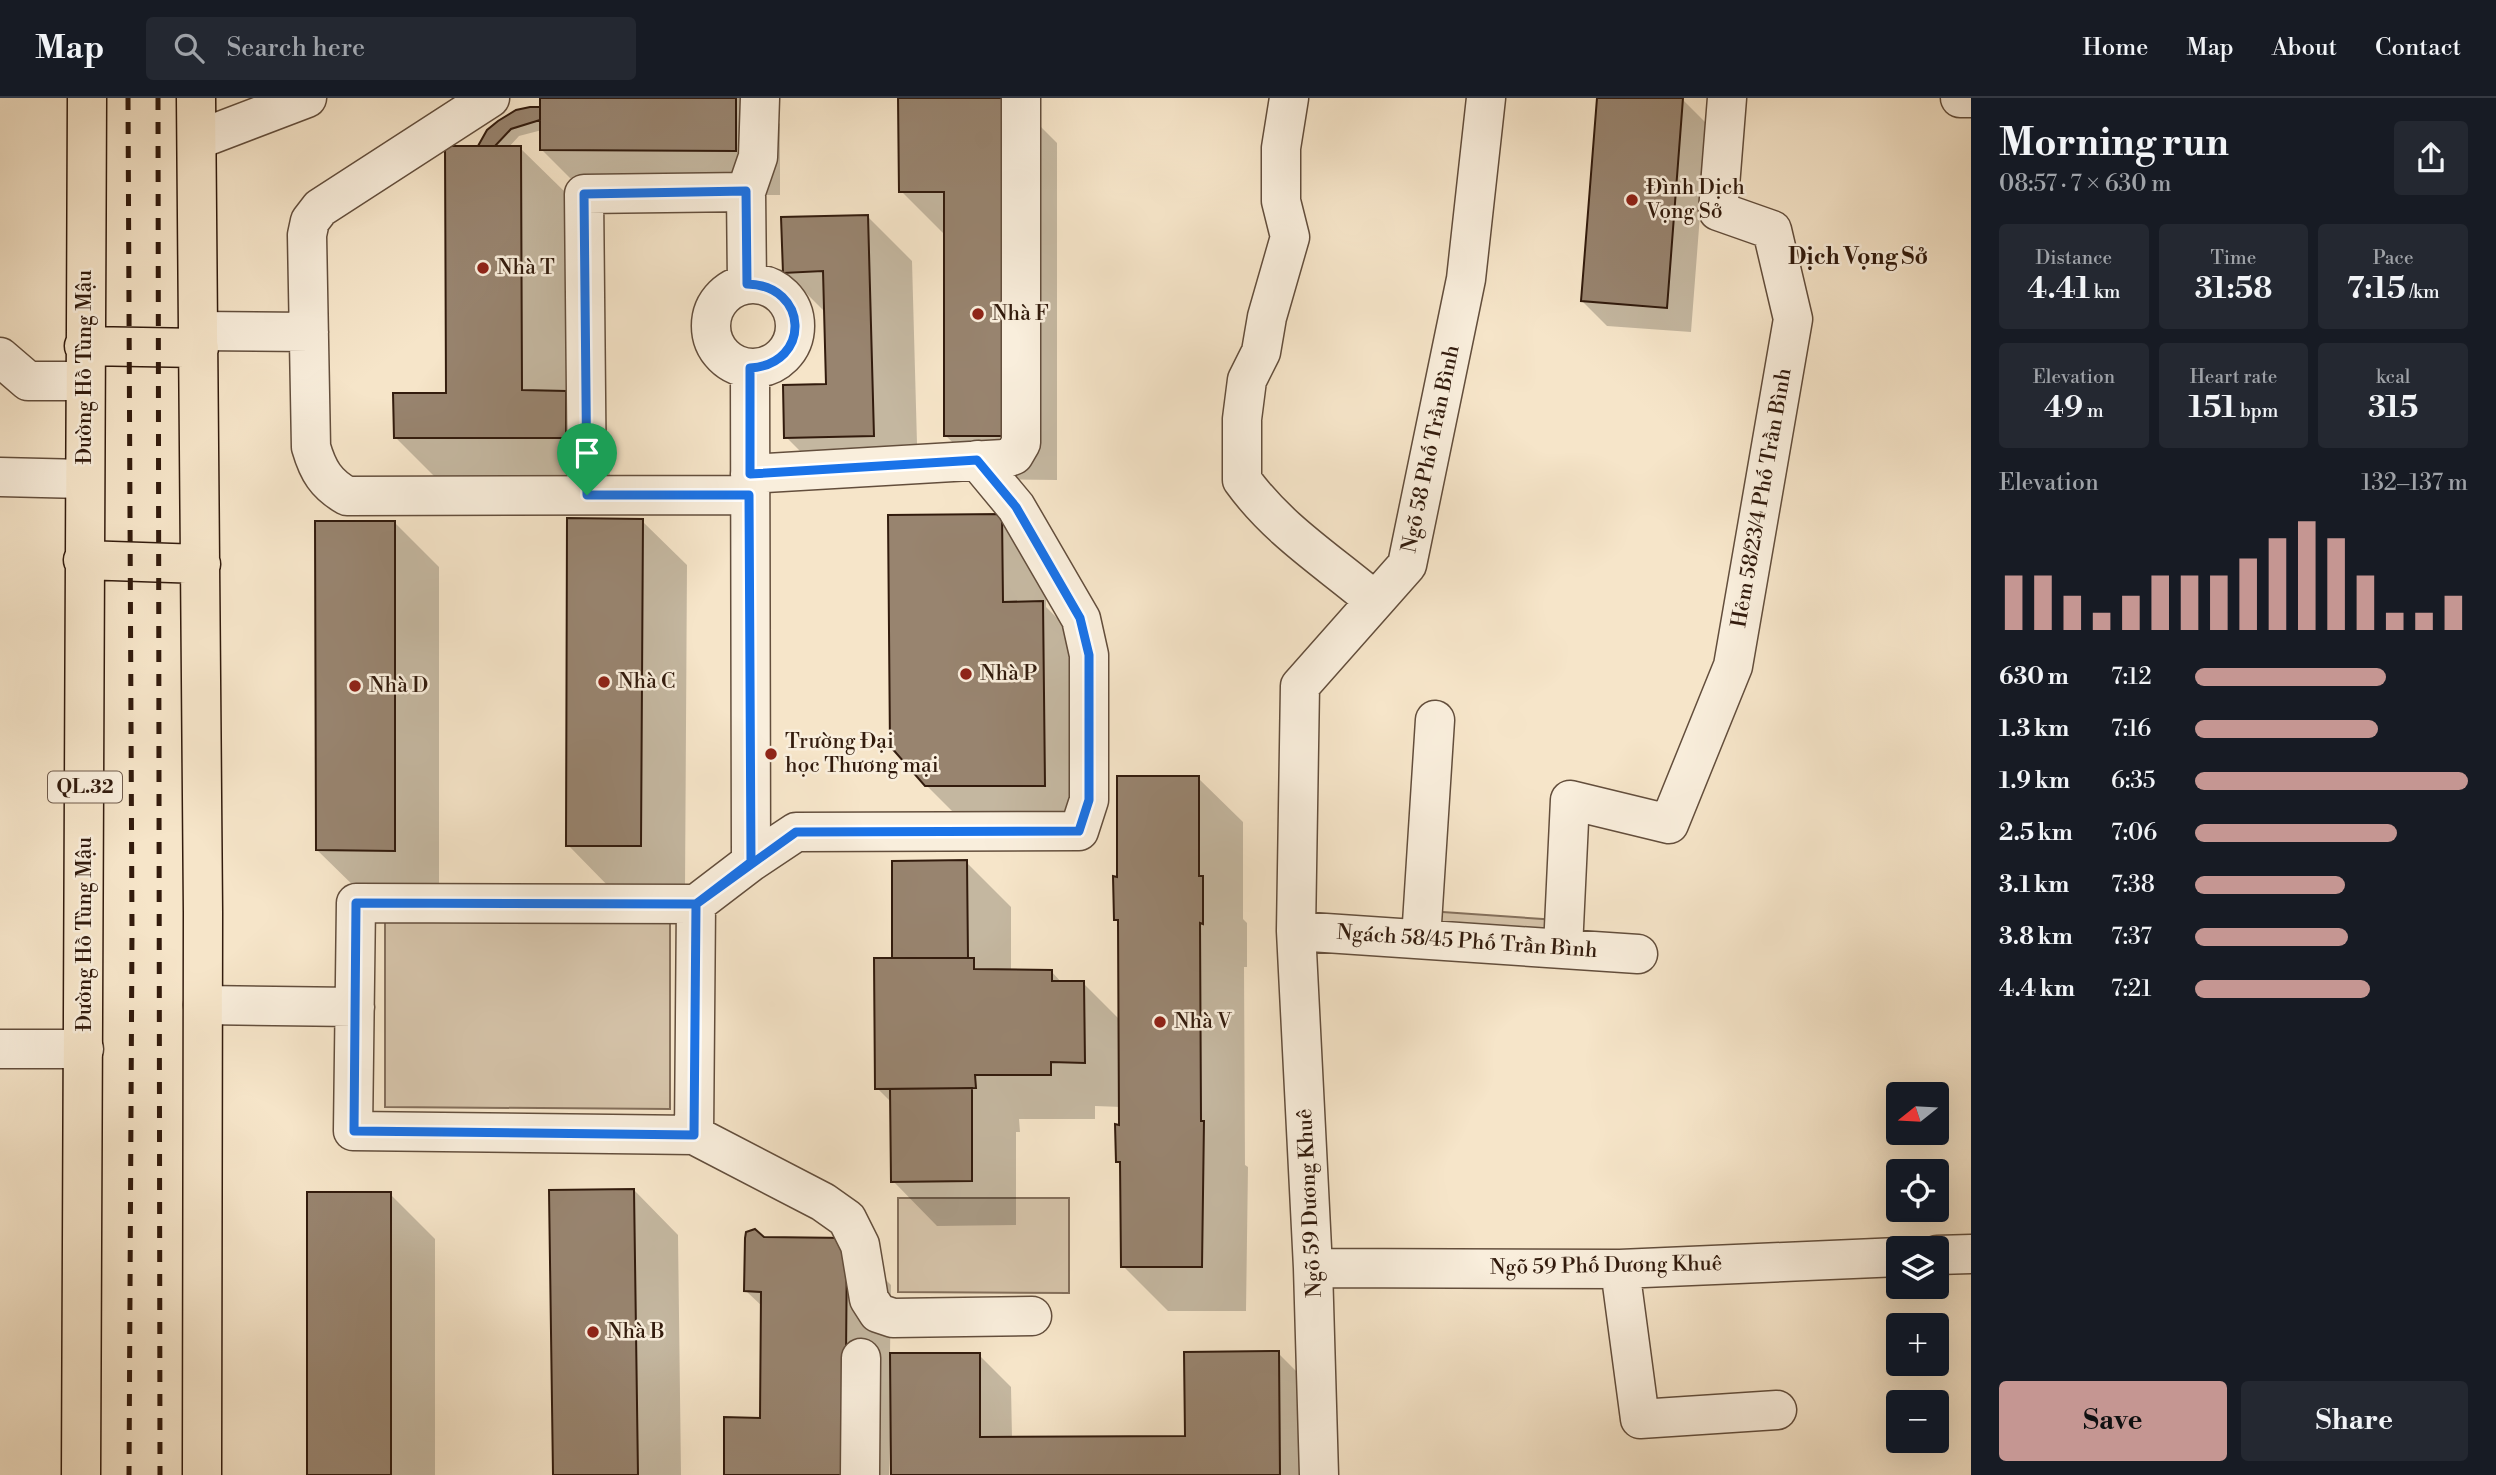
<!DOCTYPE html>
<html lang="en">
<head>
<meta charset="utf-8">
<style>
  :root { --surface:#171b24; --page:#242831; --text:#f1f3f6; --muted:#9ea1a6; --line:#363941; --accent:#c59692 }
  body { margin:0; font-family:"Libre Bodoni",serif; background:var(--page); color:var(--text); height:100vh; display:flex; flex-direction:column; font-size:26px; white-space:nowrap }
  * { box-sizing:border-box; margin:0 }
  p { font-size:23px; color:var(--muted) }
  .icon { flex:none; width:38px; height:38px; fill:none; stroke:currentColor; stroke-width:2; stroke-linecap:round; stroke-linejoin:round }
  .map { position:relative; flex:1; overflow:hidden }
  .details { display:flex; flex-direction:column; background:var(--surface); width:525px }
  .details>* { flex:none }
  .needle { width:46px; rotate:252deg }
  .buttons { position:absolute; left:1886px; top:984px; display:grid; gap:14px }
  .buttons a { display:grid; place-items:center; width:63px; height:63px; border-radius:7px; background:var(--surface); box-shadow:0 7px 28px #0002; font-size:35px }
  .pin { position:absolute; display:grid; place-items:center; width:60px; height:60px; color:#fff; margin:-72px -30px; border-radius:50% 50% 50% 0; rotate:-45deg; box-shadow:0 0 7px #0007 }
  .pin .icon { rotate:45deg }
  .round { display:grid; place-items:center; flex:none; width:74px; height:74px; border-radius:7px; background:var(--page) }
  .headline { display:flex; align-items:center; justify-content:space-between; height:119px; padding:0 28px }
  h1 { font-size:38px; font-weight:700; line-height:52px }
  .metrics { display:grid; grid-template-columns:repeat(3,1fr); gap:10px; height:119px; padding:7px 28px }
  .metrics div { display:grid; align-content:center; border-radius:7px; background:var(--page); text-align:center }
  .metrics b { font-size:30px; font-weight:700 }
  .metrics small { font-size:19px; font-weight:400 }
  .metrics p { font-size:19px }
  .chart { height:196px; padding:14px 28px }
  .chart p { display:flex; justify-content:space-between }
  .chart svg { width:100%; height:126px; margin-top:7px; stroke:var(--accent); stroke-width:6 }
  .action { display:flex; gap:14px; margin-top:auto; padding:14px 28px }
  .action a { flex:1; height:80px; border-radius:7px; background:var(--accent); color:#111; font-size:28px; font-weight:700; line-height:80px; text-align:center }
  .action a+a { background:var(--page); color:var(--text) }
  ul { padding:0 28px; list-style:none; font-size:23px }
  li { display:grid; grid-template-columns:112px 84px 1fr; align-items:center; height:52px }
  li i { height:18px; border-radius:9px; background:var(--accent) }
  header { display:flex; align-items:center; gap:42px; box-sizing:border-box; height:98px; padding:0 35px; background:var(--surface); border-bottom:2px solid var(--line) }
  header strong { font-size:33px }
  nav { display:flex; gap:38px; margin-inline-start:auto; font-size:24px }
  .search { width:490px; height:63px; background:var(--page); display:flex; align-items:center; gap:18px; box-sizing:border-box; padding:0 24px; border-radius:7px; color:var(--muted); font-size:26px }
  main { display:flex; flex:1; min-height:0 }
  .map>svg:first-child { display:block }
  .green { fill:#d5c3a9; stroke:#846f5b; stroke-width:2 }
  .shadow { fill:#0003 }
  .building { fill:#98846f; stroke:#321b0d; stroke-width:2 }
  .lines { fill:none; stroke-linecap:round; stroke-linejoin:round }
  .minor-casing { stroke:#634e3c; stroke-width:41 }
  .highway-casing { stroke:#321b0d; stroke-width:41 }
  .minor { stroke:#f9eedc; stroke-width:38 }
  .highway { stroke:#f6e5c9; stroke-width:38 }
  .rail { stroke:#321b0d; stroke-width:5; stroke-dasharray:12 12; stroke-linecap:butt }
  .route-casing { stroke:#fff; stroke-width:14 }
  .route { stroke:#1a73e8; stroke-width:9 }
  .poi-dot { fill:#8f2418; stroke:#f9eedc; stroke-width:2.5 }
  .labels { text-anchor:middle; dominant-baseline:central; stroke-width:5; stroke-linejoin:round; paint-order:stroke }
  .shield { fill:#f9eedc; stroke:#6e5a4b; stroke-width:2 }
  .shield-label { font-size:19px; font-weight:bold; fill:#321b0d }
  .poi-label { font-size:21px; fill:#321b0d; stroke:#f9eedc; text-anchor:start }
  .street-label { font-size:21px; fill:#321b0d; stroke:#f9eedc }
  .neighbourhood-label { font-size:23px; font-weight:bold; fill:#321b0d; stroke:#f9eedc }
</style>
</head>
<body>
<header>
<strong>Map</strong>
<div class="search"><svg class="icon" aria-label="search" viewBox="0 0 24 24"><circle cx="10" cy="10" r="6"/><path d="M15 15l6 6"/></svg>Search here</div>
<nav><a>Home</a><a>Map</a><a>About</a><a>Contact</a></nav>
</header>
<main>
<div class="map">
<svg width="1971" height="1377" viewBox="0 0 1971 1377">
  <rect width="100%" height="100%" fill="#f6e5c9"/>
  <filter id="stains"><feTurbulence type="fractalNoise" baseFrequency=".00286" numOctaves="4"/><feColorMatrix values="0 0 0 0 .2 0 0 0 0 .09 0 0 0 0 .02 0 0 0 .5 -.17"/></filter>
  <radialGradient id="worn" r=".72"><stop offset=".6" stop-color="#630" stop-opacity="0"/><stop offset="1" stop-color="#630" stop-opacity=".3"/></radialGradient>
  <path class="green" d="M1428,813L1557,822L1556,844L1427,836Z
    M385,823L670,825V1011L385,1009Z
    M898,1100H1069V1195L898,1194Z"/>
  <path class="shadow" d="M542,0H754L780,26V97L586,96L542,52V32L519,38L508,50H520L565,94L566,295L609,339L610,384H440L395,339L448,297L482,50L542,11Z
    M1012,0L1057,45V382L990,381L945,337L946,138L901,93Z
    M1598,0L1682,1L1707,26L1691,234L1607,228L1582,203Z
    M867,118L912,163L918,382L831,384L786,339L827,287L825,214L785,174Z
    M1001,418L1046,463V509L1087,550L1089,731L971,732L926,687Z
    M642,423L687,467L685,792H612L568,747Z
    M395,425L439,469V796H362L317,752Z
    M1198,680L1243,724V821L1247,825V869H1244L1245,1067L1248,1069L1246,1213H1168L1123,1168L1122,1068L1117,1063L1121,1009L1095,1008V1021H1019L1020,1034H1016V1127L937,1128L893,1083L892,1005L877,990L894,861L966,764L1011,809V873H1051L1062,885H1083L1120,922V826L1115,821L1119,781Z
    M634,1092L678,1137L681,1377H554Z
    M390,1096L435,1141V1377H309Z
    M764,1141L846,1142L891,1187L890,1257H979L1011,1289L1012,1340H1186L1278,1255L1311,1288L1312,1377H893V1343H890L889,1377H726L761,1321L763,1209L746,1193Z"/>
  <path class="building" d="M540,0H736V53L540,52Z
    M898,0H1013V338H944V94H899Z
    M1597,0H1683L1667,210L1581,203Z
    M530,9H540V22L511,31L495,48H478L487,32L498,23L516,12Z
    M445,48H521L522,292L566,293V340H394L393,295H446Z
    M868,117L874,338L784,340L783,287L826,286L823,173L783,175L781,119Z
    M1002,416L1003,504L1043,503L1045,688H925L890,648L888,417Z
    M567,420L643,421L641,748H566Z
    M315,423H395V753L316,752Z
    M1117,678H1199V778H1203V826L1200,825L1201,1023H1204L1202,1169H1121L1120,1064H1116L1115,1026L1119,1027L1118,822H1114L1113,778L1117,779Z
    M967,762L968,860H892V763Z
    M874,860H974V871L1052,872V883H1084L1085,965L1051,964V977H975L976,990L875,991Z
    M972,990V1083L891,1084L890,991Z
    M634,1091L638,1377H553L549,1092Z
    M307,1094H391V1377H307Z
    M755,1131L764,1139L847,1140L845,1377H724V1319L760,1320L761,1194L744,1193L745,1140L746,1134Z
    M1279,1253L1280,1377H891L890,1255H980V1339L1185,1338L1184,1254Z"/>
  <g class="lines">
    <g class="minor-casing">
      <path id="minor" d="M490,0L320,110L310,123L307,137L311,349C318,373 326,386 347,398L749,397
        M1289,0L1281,50V103L1290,139L1267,219L1261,254L1247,282L1242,321V382C1278,432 1328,463 1375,503
        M1960,0H1970
        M197,42L307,0
        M711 228a42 42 0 1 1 84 0a42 42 0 1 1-84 0Z
        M747,186L746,94L758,59L760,0
        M199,233L309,234
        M0,259L28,283H84
        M750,270L751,764L696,806L356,805L353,1033L694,1037L823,1104L847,1121L860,1147L869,1201L878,1215L893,1220L1032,1218
        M750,376L1004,361L1014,357L1021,345V0
        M0,379L84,381
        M587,397L584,96L746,94
        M751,764L796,734L1079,733L1089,702V557L1081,521L1016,409L977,362
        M1296,833L1638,856
        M1421,841L1435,622
        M1563,850L1570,702L1669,726L1733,568L1793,221L1772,132L1718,113L1727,0
        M203,907L355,909
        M0,951H84
        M694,1037L696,806
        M1937,1157L1971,1156
        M1313,1170L1620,1171L1899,1159
        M1620,1171L1640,1321L1777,1312
        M860,1377L861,1260
        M1319,1377L1313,1170L1296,833L1300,588L1407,467L1466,181L1486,0"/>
    </g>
    <g class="highway-casing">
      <path id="highway" d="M196,0L203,814L202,1377
        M84,248L199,250
        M83,462L201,466
        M81,1377L87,0"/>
    </g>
    <use href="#minor" class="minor"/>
    <use href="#highway" class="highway"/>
    <path class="rail" d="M128,0L132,832L129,1377
      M158,0L160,1377"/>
  </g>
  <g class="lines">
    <g class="route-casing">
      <path id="route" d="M587,397H749L751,764L696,806L694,1037L354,1033L356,805L696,806L796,734L1079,733L1089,702V557L1080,520L1016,409L977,362L750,376V270C812,266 809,187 747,186L746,93L584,96L587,397"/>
    </g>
    <use href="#route" class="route"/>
  </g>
  <g class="poi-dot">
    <circle cx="1632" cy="102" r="7"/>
    <circle cx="483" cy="170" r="7"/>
    <circle cx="978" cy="216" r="7"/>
    <circle cx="966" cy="576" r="7"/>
    <circle cx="604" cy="584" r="7"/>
    <circle cx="355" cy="588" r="7"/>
    <circle cx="771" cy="656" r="7"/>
    <circle cx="1160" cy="924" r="7"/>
    <circle cx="593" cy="1234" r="7"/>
  </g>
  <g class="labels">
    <rect class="shield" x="48" y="673.5" width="74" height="31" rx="5"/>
    <g class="shield-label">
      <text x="85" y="689">QL.32</text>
    </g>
    <g class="poi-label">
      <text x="1646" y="90">Đình Dịch<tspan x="1646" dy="24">Vọng Sở</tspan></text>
      <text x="497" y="170">Nhà T</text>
      <text x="992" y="216">Nhà F</text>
      <text x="980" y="576">Nhà P</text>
      <text x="618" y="584">Nhà C</text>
      <text x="369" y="588">Nhà D</text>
      <text x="785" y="644">Trường Đại<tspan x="785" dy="24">học Thương mại</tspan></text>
      <text x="1174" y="924">Nhà V</text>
      <text x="607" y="1234">Nhà B</text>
    </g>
    <g class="street-label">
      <text transform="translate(85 269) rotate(-90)">Đường Hồ Tùng Mậu</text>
      <text transform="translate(1431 351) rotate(-78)">Ngõ 58 Phố Trần Bình</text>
      <text transform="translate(1762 400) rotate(-80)">Hẻm 58/23/4 Phố Trần Bình</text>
      <text transform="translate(85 836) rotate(-90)">Đường Hồ Tùng Mậu</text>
      <text transform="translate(1467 844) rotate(4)">Ngách 58/45 Phố Trần Bình</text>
      <text transform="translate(1310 1105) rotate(-93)">Ngõ 59 Dương Khuê</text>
      <text transform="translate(1606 1168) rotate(-1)">Ngõ 59 Phố Dương Khuê</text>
    </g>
    <g class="neighbourhood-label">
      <text x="1858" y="159">Dịch Vọng Sở</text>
    </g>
  </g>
  <rect width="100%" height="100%" filter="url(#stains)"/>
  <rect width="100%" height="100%" fill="url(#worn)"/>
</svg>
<div class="buttons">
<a><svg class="needle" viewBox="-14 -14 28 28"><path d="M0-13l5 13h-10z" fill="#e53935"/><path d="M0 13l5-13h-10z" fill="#9ea1a6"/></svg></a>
<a><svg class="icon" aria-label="locate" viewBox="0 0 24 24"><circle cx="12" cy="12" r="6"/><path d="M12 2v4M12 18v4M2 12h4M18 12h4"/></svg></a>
<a><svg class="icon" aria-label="layers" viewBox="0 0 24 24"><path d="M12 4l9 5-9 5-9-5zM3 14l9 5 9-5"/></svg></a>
<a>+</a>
<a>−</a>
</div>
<div class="pin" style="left:587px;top:397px;background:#1e9e55"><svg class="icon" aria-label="arrive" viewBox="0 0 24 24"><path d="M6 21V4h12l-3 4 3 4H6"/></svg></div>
</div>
<section class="details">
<div class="headline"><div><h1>Morning run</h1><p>08:57 · 7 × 630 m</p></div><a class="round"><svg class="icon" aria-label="share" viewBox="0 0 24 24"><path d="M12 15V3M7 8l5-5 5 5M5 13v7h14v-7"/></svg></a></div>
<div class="metrics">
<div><p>Distance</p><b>4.41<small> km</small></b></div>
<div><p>Time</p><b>31:58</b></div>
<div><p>Pace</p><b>7:15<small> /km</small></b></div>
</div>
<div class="metrics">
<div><p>Elevation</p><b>49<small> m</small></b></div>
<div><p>Heart rate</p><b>151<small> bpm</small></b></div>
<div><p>kcal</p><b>315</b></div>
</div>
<div class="chart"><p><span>Elevation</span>132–137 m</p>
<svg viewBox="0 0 160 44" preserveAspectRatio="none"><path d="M5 44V25M15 44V25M25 44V32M35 44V38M45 44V32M55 44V25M65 44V25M75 44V25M85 44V19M95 44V12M105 44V6M115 44V12M125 44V25M135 44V38M145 44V38M155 44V32"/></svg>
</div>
<ul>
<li><b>630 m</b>7:12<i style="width:70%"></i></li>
<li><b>1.3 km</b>7:16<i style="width:67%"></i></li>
<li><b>1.9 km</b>6:35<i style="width:100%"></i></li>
<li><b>2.5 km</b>7:06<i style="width:74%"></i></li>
<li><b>3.1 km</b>7:38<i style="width:55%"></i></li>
<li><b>3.8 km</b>7:37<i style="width:56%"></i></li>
<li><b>4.4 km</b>7:21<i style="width:64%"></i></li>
</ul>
<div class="action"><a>Save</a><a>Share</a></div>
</section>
</main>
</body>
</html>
